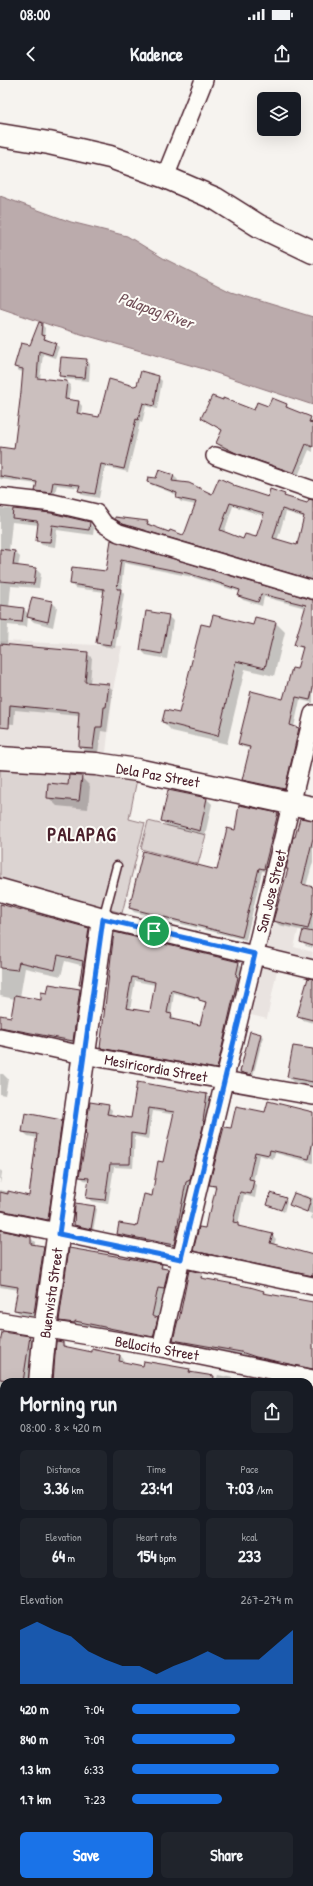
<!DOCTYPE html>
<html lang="en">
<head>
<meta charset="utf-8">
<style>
  :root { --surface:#171b24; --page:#20242c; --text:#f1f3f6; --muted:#9ea1a6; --accent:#1a73e8 }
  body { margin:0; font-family:"Patrick Hand",sans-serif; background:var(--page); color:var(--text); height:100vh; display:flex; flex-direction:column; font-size:15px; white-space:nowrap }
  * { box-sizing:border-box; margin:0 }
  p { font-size:13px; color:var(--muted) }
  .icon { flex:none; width:22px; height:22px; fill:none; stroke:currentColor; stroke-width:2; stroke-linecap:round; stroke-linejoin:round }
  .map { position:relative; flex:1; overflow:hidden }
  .side { position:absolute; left:0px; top:1298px; width:313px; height:508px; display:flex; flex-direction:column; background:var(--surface); border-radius:12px 12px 0 0; box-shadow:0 4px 16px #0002 }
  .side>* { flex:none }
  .controls { position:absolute; left:257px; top:12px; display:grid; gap:8px }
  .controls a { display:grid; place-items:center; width:44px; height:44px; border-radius:6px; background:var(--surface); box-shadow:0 4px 16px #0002; font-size:20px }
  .pin { position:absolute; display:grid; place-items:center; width:34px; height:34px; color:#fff; margin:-17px; border:2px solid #fff; border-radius:50%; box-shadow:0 1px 4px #0007 }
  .round { display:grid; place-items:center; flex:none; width:42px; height:42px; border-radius:6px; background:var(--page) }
  .headline { display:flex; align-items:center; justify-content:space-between; height:68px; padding:0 20px }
  h1 { font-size:22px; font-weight:700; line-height:30px }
  .figures { display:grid; grid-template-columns:repeat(3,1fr); gap:6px; height:68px; padding:4px 20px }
  .figures div { display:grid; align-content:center; border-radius:6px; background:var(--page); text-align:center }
  .figures b { font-size:17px; font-weight:700 }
  .figures small { font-size:11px; font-weight:400 }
  .figures p { font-size:11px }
  .chart { height:112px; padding:8px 20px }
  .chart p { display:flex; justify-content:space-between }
  .chart svg { width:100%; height:72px; margin-top:4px; fill:var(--accent); opacity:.7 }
  .cta { display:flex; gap:8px; margin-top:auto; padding:8px 20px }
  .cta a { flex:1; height:46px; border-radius:6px; background:var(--accent); color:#fff; font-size:16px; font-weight:700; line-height:46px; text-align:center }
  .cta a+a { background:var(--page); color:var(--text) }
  ul { padding:0 20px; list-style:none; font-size:13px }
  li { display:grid; grid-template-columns:64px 48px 1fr; align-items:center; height:30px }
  li i { height:10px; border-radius:5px; background:var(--accent) }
  .status { display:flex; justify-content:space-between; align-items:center; height:28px; padding:0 20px; background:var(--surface); direction:ltr }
  .status svg { height:11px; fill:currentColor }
  header { display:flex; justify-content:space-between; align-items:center; height:52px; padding:0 20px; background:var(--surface); font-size:18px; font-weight:700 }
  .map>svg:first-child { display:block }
  .built { fill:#e9e3e0 }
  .green { fill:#dcd4d2; stroke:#937a7e }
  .water { fill:#bbabac; stroke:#8e7378 }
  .shadow { fill:#0003; fill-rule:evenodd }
  .building { fill:#cbbfbe; stroke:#4a1f2b; fill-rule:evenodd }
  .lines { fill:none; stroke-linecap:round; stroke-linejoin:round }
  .lane-casing { stroke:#4a1f2b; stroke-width:11 }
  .street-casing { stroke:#4a1f2b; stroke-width:20 }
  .secondary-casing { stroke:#4a1f2b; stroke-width:25 }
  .primary-casing { stroke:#4a1f2b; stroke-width:25 }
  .lane { stroke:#fdfcf7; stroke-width:8 }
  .street { stroke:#fdfcf7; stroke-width:17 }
  .secondary { stroke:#fdfcf7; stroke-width:22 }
  .primary { stroke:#fdfcf7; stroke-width:22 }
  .route-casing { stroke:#fff; stroke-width:8 }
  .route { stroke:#1a73e8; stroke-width:5 }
  .labels { text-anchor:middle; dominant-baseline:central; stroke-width:4; stroke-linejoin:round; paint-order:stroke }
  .street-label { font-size:15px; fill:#4a1f2b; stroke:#fdfcf7 }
  .water-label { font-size:16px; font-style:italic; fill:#725058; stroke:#fdfcf7 }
  .district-label { font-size:19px; font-weight:bold; letter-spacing:1px; fill:#4a1f2b; stroke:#fdfcf7 }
</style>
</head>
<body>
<div class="status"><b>08:00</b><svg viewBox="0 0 49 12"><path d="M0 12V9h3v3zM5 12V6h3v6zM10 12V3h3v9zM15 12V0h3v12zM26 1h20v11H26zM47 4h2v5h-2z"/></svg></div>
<header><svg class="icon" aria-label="back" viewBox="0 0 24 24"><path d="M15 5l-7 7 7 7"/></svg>Kadence<svg class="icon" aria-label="share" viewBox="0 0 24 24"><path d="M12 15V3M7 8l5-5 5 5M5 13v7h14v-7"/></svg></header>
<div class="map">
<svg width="313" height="1806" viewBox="0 0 313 1806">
  <rect width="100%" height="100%" fill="#f6f3ef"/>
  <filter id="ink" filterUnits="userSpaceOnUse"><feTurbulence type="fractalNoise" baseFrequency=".025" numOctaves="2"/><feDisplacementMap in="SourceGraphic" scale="8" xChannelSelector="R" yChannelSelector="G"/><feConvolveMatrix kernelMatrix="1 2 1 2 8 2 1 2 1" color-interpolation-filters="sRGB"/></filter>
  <g filter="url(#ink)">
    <path class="built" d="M0,561L122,566L114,604L106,672L0,665Z
      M272,841L299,847L294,867L313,872L312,881L265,870Z
      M262,886L277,890L267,939L251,935Z"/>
    <path class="green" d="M0,683L137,699L129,739L145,743L122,833L0,800Z
      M148,741L206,755L198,784L141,769Z"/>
    <path class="water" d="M0,116L71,142L127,156L163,178L231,212L313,237V325L204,289L53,246L0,228Z"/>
    <path class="shadow" d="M41,244L45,248L44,257L59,267L55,278L43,274L40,299L67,302L71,305L68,320L79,322L82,326L81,335L99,338L134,307L158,297L162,301L157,329L146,326L142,343L140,342L128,392L105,387L99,418L83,415L79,411L80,408L57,405L54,416L40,414L36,411L37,404L0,399V368L15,370L24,292L19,291L15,287L30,266Z
      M86,280L90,284L89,301L64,299L60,295Z
      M272,319L287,325L290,330L313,340V372L309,370L298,396L241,376L221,367L217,363L222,351L203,338L269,328Z
      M160,391L174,396L178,400L177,402L212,415L234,406L269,418L284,415L288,418L313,425V502L128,447L120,442L116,438L148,442L152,446L183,456L186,453L196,425L181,422L177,418V415L152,405L148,401L157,399ZM233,426L264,436L256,459L244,460L224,453ZM286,432L305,438L297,466L277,461Z
      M0,428L51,434L89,443L94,448L93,455L57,450L55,467L42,465L37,460L39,445L12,442L9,471L15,472L20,477L18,487L36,489L41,494L39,508L11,506L9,528L24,529L29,535L33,518L52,522L57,527L53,547L34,542L28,537L27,547L8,545L7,566L87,573L92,578L90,603L108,605L113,610L107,652L101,651L98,673L85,671L80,666L81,650L79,648L80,636L15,630L14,644L0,643Z
      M112,461L313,521V623L300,620L294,647L299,648L303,652L288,712H285L300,650H298L283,711L247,703L243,700L250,669L243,667L239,663L284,620L298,590L303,569L295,564L306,528L264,517L262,526L243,520L239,516L240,512L192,497L124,483L121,510L124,514L115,568L101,566L97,562L105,512L75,508L71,504L106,492Z
      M168,536L173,541L167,579L146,575L141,570Z
      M256,538L276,543L285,552L274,596L245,589L227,664L172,651L163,642L180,634L211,547L254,546Z
      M81,697L90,706L88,729L57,726L48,717L69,706Z
      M207,719L212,724L205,755L167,746L162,741Z
      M277,734L281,738L267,792L262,791L246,860L134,832L130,828L217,791L235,751Z
      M313,741V782L306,806L313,808V868L306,866L301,862L304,851L279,845L274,840L289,790L287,789Z
      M0,825L89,849L95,856L87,911L80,905L84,886L65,881L61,896L25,888L20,917L42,921L48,914L50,905L80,910L84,914L77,964L7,951H0V936L12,938L15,919L0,916Z
      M115,853L239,883L242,886L240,900L242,902L220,992L105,971L101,968ZM135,901L155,905L151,933L130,930ZM174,913L200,920L207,924L201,946L175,941V939L171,935Z
      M313,902V943L303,940L298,935Z
      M251,952L261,955L263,957L253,996L243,994L241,991Z
      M313,970V1005L293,1002L288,997Z
      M0,994H3L8,999L5,1015L0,1014Z
      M138,1003L207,1015L211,1019L193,1104L189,1106L178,1169L122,1158L118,1154L138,1147L152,1117L164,1084L175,1035L153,1031L148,1059L135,1056L133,1088L114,1087L108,1124L91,1121L87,1117L90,1101L84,1100L80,1096L87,1055L86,1053L108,1026L112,1030L111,1035L132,1039Z
      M266,1033H313V1083L275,1073L273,1079L259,1075L253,1102L257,1106L255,1118L244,1115L238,1144L242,1148L272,1155L276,1159L274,1165L313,1176V1200L199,1175L194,1170L211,1134L216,1109L210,1105L232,1050Z
      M61,1041L66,1046L52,1144L0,1137V1110L29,1117L37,1058L28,1056L23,1052Z
      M0,1090L2,1092L0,1104Z
      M304,1115L313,1118V1140L311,1138L312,1134L290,1125Z
      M285,1119L287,1121L284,1132L268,1124Z
      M94,1127L97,1129L93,1151L77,1147L75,1145Z
      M0,1150L30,1158L35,1162V1165L44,1167L48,1172L39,1238L20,1234L15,1230L19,1210L0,1207Z
      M161,1185L173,1195L168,1213L163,1212L157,1239L162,1243L158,1261L80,1246L79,1247L65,1245L60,1240Z
      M202,1194L205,1200L263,1211L266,1214L313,1222V1291L261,1281L246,1276L178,1264L174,1260L180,1242Z
      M3,1253L30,1257L34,1261L27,1302H4V1382L0,1381V1301L2,1291H0V1263L1,1264Z
      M63,1263L67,1267L92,1273L120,1275L124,1280L123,1283L144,1287L145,1282L157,1283L189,1289L193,1293L217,1298L218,1295L253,1302H54Z
      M309,1313L313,1314V1333L309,1332Z
      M309,1382L313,1384V1407L309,1406Z
      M309,1508H313V1549L309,1548Z
      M0,1561H4L3,1615H0Z
      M313,1688V1715L309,1716V1692Z
      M309,1766H313V1781L309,1780Z
      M50,1802H78L76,1806H69L68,1802L53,1806Z
      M129,1802H237L236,1806H115Z
      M252,1802H288L287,1806H252Z"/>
    <path class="building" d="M39,242L42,243L41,255L45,256L44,259L56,263L52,275L39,271L37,298L67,301L65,319L79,321L77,333L99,337L109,299L134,306L137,305L141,291L159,296L154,326L143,323L138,340L136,339L124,389L101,384L95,414L78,411L80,405L53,402L51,413L35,411L37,402L0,396V367L14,369L21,312L23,289L14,287L21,263L30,265Z
      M61,277L87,279L85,298L59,296Z
      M212,316L223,320V318L254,330L257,322L268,326L272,318L287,324L286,327L311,337L309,342L313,343V367L306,364L294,393L236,373L216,363L222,350L201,338Z
      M159,390L174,395L172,401L189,403L212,414L219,398L234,405V406L268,417L270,409L285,414L284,416L307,423L309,419L313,420V500L123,444L115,439V437L148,441L147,444L169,452L170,450L183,455L185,452L196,422L176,418L177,413L147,402L148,397L156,398ZM230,423L264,433L256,457L245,454L243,459L220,450ZM282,429L304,436L297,465L273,458Z
      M13,429L51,433L90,442L89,450L52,445L50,462L36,461L38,443L37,441L12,438Z
      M111,460L313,520V608L310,620L296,617L290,645L299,648L285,709L242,700L250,667L238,664L251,611L283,619L292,588L297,589L303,567L294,565L306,525L261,514L258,522L238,516L240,510L219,503L187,493L121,480L117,509H121L111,565L96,563L104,509L70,504L72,487L106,491Z
      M0,469L15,471L13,485L36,488L34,504L0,501Z
      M32,517L52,521L48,542L27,537Z
      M0,525L24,528L22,542L0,540Z
      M146,531L169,535L162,574L140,570Z
      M213,535L253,545L255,537L276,542L265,588L236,581L218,656L162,642L165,630L179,633L201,544L210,546Z
      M0,564L88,572L85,602L109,604L106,627H104L102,647H96L93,668L79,667L80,648H78L79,632L10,625L9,648L0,647Z
      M69,695L82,696L79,721L47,718L48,703L68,705Z
      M168,710L207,718L200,751L161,741Z
      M239,725L278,733L264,789L259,788L242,857L129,828L143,771L217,790L227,748L235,750Z
      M300,738L313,740V758L302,804L313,807V829L308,849L273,841L288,789H286L293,757H295Z
      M0,824L89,848L81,905H79L83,881L58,875L55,890L19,882L17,890L0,888Z
      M303,850L313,852V866L300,862Z
      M114,852L239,882L236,896L238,897L217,989L100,968ZM132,897L155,902L150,932L126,928ZM171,910L199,918V920L206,922L200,945L171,939L172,934L167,933Z
      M308,898L313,899V940L297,936Z
      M49,904L80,909L73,961L0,947V935L11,937L15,915L41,920V912L47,913Z
      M250,951L261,954L251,995L240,992Z
      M293,966L313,969V1002L287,997Z
      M137,1002L207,1014L203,1041L204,1042L190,1100L186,1102L174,1165L117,1154L119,1143L137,1146L144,1114L152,1116L158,1081L163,1082L174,1032L149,1028L145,1055L131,1053L130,1084H110L105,1120L86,1118L89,1098L79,1097L87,1054H85L90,1022L109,1025L107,1034L131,1038Z
      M268,1021L313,1032V1061L309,1079L270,1070L269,1075L255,1072L249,1099L254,1100L251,1114L240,1112L233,1142L238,1143V1146L273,1154L270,1163L313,1175V1196L193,1171L199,1147L205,1148L208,1133H210L216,1106L209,1105L224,1047L231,1048L236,1026L265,1032Z
      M25,1033L62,1040L48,1140L0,1130V1112L8,1114V1111L29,1116L37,1054L22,1052Z
      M271,1113L286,1118L281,1130L267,1125Z
      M294,1113L311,1119L307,1132L289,1125Z
      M75,1123L95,1126L91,1149L74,1145Z
      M0,1150L31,1157V1164L44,1166L34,1233L14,1230L18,1207L0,1204Z
      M69,1168L162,1184L161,1188L168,1189L164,1209L158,1208L152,1236L158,1238L153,1257L75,1241V1243L59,1241Z
      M189,1190L202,1193L201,1198L250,1207L264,1211L263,1213L313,1222V1289L256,1277L241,1272L173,1260L178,1240H179Z
      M2,1252L30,1256L23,1302L0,1299V1265Z
      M56,1261L63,1262V1266L92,1272V1269L120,1275L119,1281L143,1286L144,1281L190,1289L189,1292L214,1296L213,1302H103L90,1300V1302L72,1298L71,1302H53Z"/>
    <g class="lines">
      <g class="lane-casing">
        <path id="lane" d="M103,839L117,786
          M309,1609L313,1611
          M0,1630L4,1631"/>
      </g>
      <g class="street-casing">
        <path id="street" d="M165,97L204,0
          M215,376L313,410
          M0,417L53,423L96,433L104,444L119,453L313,510
          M103,839L313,889
          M0,957L83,975L313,1016
          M0,1140L313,1206
          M0,1241L161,1268L313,1299
          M161,1268L181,1179L313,634
          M309,1412L313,1414
          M309,1497L313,1498
          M309,1741L313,1738
          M80,1806L92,1802
          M241,1806L242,1802"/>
      </g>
      <g class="secondary-casing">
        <path id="secondary" d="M0,55L49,63L110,77L165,97L216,119L259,146L313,172
          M0,810L103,839L45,1249L40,1302
          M37,1806V1802"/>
      </g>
      <g class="primary-casing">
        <path id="primary" d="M0,678L96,684L137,690L313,728"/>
      </g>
      <use href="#lane" class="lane"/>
      <use href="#street" class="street"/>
      <use href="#secondary" class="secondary"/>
      <use href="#primary" class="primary"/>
    </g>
  </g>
  <g class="lines" filter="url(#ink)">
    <g class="route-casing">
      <path id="route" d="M103,839L255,874L181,1179L59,1154Z"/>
    </g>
    <use href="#route" class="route"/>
  </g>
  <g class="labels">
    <g class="street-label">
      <text transform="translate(158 695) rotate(10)">Dela Paz Street</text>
      <text transform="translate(271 811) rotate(-76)">San Jose Street</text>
      <text transform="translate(156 988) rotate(10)">Mesiricordia Street</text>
      <text transform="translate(51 1213) rotate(-82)">Buenvista Street</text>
      <text transform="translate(157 1268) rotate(10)">Bellocito Street</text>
    </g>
    <g class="water-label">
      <text transform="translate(156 230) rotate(20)">Palapag River</text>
    </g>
    <g class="district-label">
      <text x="82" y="754">PALAPAG</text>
    </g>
  </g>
</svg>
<div class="controls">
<a><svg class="icon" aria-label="layers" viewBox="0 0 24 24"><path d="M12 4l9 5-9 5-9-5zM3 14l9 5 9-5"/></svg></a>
</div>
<div class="pin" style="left:154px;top:851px;background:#1e9e55"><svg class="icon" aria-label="arrive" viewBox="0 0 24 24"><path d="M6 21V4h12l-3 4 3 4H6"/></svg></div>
<section class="side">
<div class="headline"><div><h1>Morning run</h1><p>08:00 · 8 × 420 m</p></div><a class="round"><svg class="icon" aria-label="share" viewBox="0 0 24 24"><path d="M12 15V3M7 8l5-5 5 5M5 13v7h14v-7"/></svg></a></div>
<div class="figures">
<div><p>Distance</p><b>3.36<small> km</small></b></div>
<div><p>Time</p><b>23:41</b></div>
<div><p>Pace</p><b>7:03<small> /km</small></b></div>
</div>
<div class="figures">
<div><p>Elevation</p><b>64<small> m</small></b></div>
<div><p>Heart rate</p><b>154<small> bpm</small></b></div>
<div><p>kcal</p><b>233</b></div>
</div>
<div class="chart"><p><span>Elevation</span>267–274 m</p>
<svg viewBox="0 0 160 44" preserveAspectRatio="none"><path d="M0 44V11L10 6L20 11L30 15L40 24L50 29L60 33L70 33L80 38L90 33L100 29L110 24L120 29L130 29L140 29L150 20L160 11V44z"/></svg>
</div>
<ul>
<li><b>420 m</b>7:04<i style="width:67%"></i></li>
<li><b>840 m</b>7:09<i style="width:64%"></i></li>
<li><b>1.3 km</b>6:33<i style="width:91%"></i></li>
<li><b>1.7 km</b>7:23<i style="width:56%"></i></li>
</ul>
<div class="cta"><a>Save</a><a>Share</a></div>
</section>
</div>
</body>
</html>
